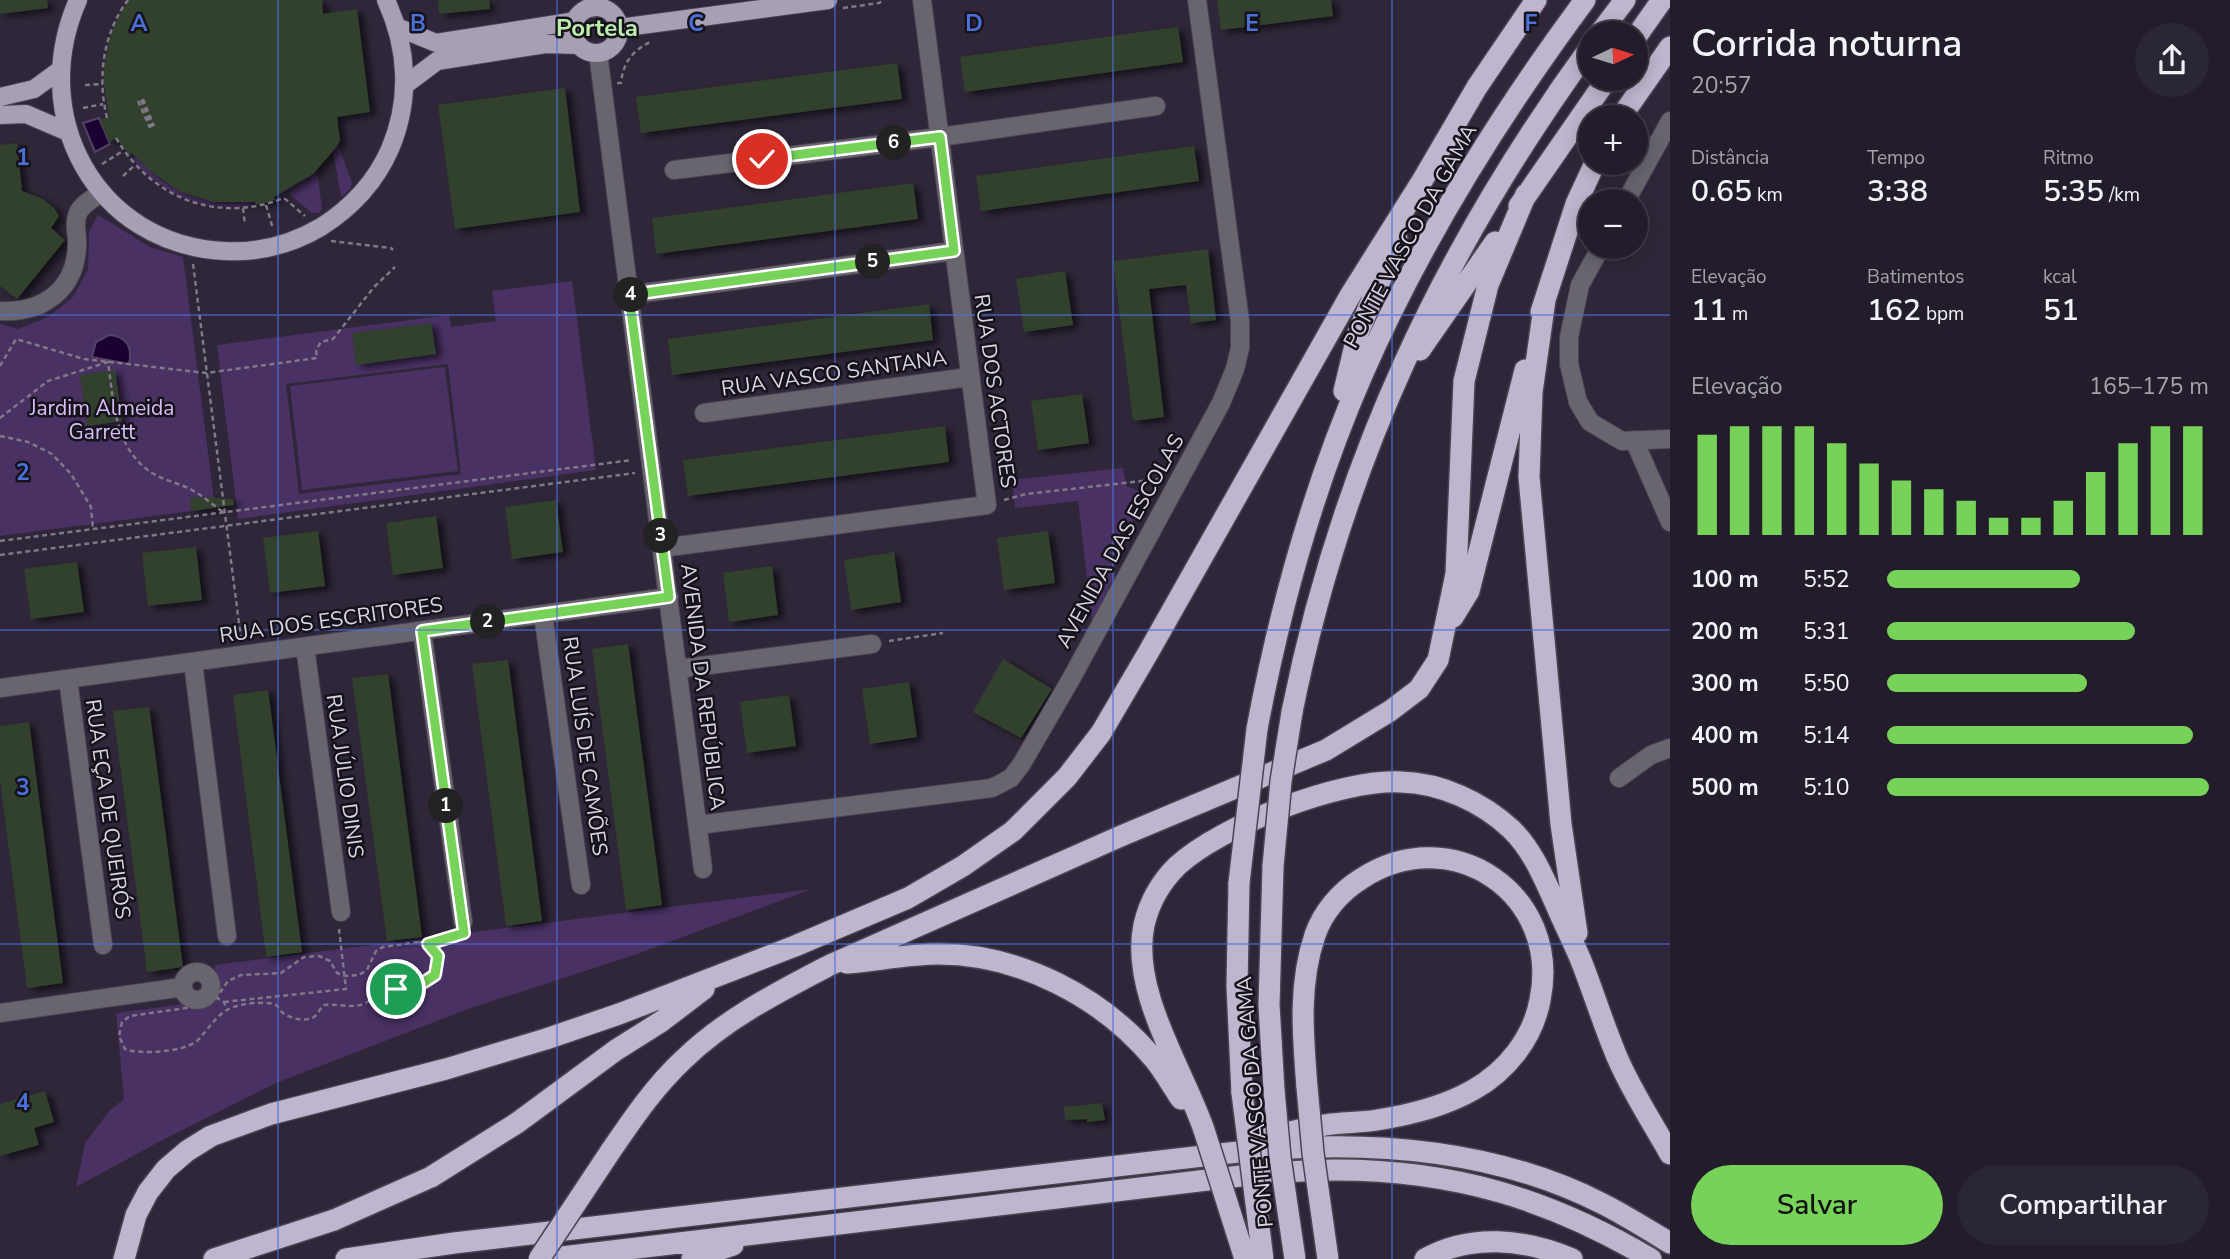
<!DOCTYPE html>
<html lang="pt">
<head>
<meta charset="utf-8">
<style>
  :root { --surface:#231d2b; --page:#2b2633; --text:#f1f3f6; --muted:#a3a2a9; --line:#403b47; --accent:#77d259 }
  body { margin:0; font-family:"Nunito Sans",sans-serif; background:var(--page); color:var(--text); height:100vh; display:flex; flex-direction:column; font-size:26px; white-space:nowrap }
  * { box-sizing:border-box; margin:0 }
  p { font-size:23px; color:var(--muted) }
  .icon { flex:none; width:38px; height:38px; fill:none; stroke:currentColor; stroke-width:2; stroke-linecap:round; stroke-linejoin:round }
  .map { position:relative; flex:1; overflow:hidden }
  .sheet { display:flex; flex-direction:column; background:var(--surface); width:560px }
  .sheet>* { flex:none }
  .needle { width:46px; rotate:86deg }
  .tools { position:absolute; left:1578px; top:21px; display:grid; gap:14px }
  .tools a { display:grid; place-items:center; width:70px; height:70px; border-radius:50%; background:var(--surface); box-shadow:0 4px 18px #0003,0 0 0 2px var(--line); font-size:35px }
  .pin { position:absolute; display:grid; place-items:center; width:60px; height:60px; color:#fff; margin:-30px; border:4px solid #fff; border-radius:50%; box-shadow:0 2px 7px #0007 }
  .km { position:absolute; width:35px; height:35px; margin:-18px; border-radius:50%; background:#222; color:#fff; font-size:19px; line-height:35px; text-align:center }
  .round { display:grid; place-items:center; flex:none; width:74px; height:74px; border-radius:37px; background:var(--page) }
  .head { display:flex; align-items:center; justify-content:space-between; height:119px; padding:0 21px }
  h1 { font-size:38px; font-weight:600; line-height:52px }
  .metrics { display:grid; grid-template-columns:repeat(3,1fr); gap:10px; height:119px; padding:7px 21px }
  .metrics div { display:grid; align-content:center }
  .metrics b { font-size:30px; font-weight:600 }
  .metrics small { font-size:19px; font-weight:400 }
  .metrics p { font-size:19px }
  .chart { height:196px; padding:14px 21px }
  .chart p { display:flex; justify-content:space-between }
  .chart svg { width:100%; height:126px; margin-top:7px; stroke:var(--accent); stroke-width:6 }
  .button { display:flex; gap:14px; margin-top:auto; padding:14px 21px }
  .button a { flex:1; height:80px; border-radius:42px; background:var(--accent); color:#111; font-size:28px; font-weight:600; line-height:80px; text-align:center }
  .button a+a { background:var(--page); color:var(--text) }
  ul { padding:0 21px; list-style:none; font-size:23px }
  li { display:grid; grid-template-columns:112px 84px 1fr; align-items:center; height:52px }
  li i { height:18px; border-radius:9px; background:var(--accent) }
  main { display:flex; flex:1; min-height:0 }
  .map>svg:first-child { display:block }
  .green { fill:#493164; fill-rule:evenodd }
  .water { fill:#1b0131; stroke:#544166; stroke-width:2 }
  .building { fill:#32402e; filter:url(#shadow) }
  .lines { fill:none; stroke-linecap:round; stroke-linejoin:round }
  .minor-casing { stroke:#4a4354; stroke-width:20 }
  .major-casing { stroke:#4a4354; stroke-width:20 }
  .highway-casing { stroke:#4a4354; stroke-width:24 }
  .path { stroke:#7f7888; stroke-width:2.5; stroke-dasharray:5 3.5; stroke-linecap:butt }
  .minor { stroke:#69656f; stroke-width:18 }
  .major { stroke:#a79fb3; stroke-width:18 }
  .highway { stroke:#bfb5ce; stroke-width:21 }
  .highway-bridge-casing { stroke:#4a4354; stroke-width:24; stroke-linecap:butt }
  .highway-bridge { stroke:#bfb5ce; stroke-width:21 }
  .route-casing { stroke:#fff; stroke-width:14 }
  .route { stroke:#77d259; stroke-width:9 }
  .grid { fill:none; stroke:#4c70da; stroke-width:2; stroke-opacity:0.55 }
  .labels { text-anchor:middle; dominant-baseline:central; stroke-width:5; stroke-linejoin:round; paint-order:stroke }
  .street-label { font-size:21px; fill:#dad5e2; stroke:#15121a }
  .park-label { font-size:21px; fill:#d7bef9; stroke:#15121a }
  .quarter-label { font-size:24px; font-weight:bold; fill:#bceeae; stroke:#15121a }
  .grid-label { font-size:23px; text-anchor:middle; font-weight:bold; fill:#4c70da; stroke:#15121a; stroke-width:5; stroke-linejoin:round; paint-order:stroke }
</style>
</head>
<body>
<main>
<div class="map">
<svg width="1670" height="1259" viewBox="0 0 1670 1259">
  <defs>
    <filter id="shadow"><feDropShadow dx="6" dy="3.5" stdDeviation="3.5" flood-color="#0009"/></filter>
  </defs>
  <rect width="100%" height="100%" fill="#2f2739"/>
  <path class="green" d="M338,144L352,183L350,189L341,197L333,151Z
    M136,156C164,190 207,208 251,201L252,206C204,213 164,194 132,159Z
    M317,169L322,209L319,213H312L289,194L279,199L277,194L298,184Z
    M98,215L150,247L183,257L215,508L0,536V324L18,329L48,317L73,297L88,270L89,232Z
    M572,281L596,470L238,519L217,345L449,315L451,327L496,321L492,291ZM448,364L461,474L299,494L286,384Z
    M445,367L458,471L302,490L290,386Z
    M1123,468L1126,486L1149,495L1114,553L1115,576L1092,620L1078,501L1015,508L1012,480Z
    M812,889L637,954L468,1009L276,1083L155,1144L76,1187L85,1143L110,1110L124,1099L116,1013L183,1004L198,1005L210,1000L217,990L215,965Z"/>
  <path class="water" d="M99,118L110,144L95,152L83,123Z
    M109,335C126,336 133,347 129,364L92,357L96,342Z"/>
  <path class="building" d="M0,0H47L48,8L0,14Z
    M129,0H322L323,14L357,9L370,112L337,117L340,141L333,151L313,174L274,197L275,200L256,205L255,202H213L179,191L150,171L132,153L129,155L117,138L109,142L100,120L109,117L103,76L109,40L116,22Z
    M438,0H489L490,9L439,14Z
    M1217,0H1331L1333,16L1221,30Z
    M1178,27L1183,62L965,92L960,57Z
    M897,63L902,99L641,133L636,97Z
    M565,88L580,212L455,229L438,105Z
    M17,143L22,191L43,199L54,208L59,216L51,228L65,240L17,299L0,286V145Z
    M1194,146L1199,181L981,211L976,176Z
    M913,183L918,219L656,254L652,218Z
    M1208,249L1216,320L1191,323L1186,285L1149,289L1164,417L1133,421L1113,261Z
    M1065,271L1073,325L1024,332L1016,279Z
    M929,304L933,340L672,375L668,339Z
    M431,323L436,354L356,365L352,333Z
    M115,370L122,421L87,426L80,375Z
    M1082,394L1089,443L1038,450L1031,401Z
    M945,426L949,462L688,496L683,460Z
    M200,497L233,499L234,505L191,511L190,498Z
    M556,500L563,552L512,559L505,507Z
    M436,516L443,568L393,575L386,523Z
    M318,531L325,586L270,593L263,538Z
    M1048,531L1055,583L1004,590L997,538Z
    M196,547L202,600L148,606L142,553Z
    M894,552L901,602L851,610L844,560Z
    M77,562L84,612L31,619L24,569Z
    M772,566L778,615L729,622L723,573Z
    M628,644L662,905L626,910L592,649Z
    M1003,659L1052,689L1021,738L973,712Z
    M508,660L542,921L506,926L472,664Z
    M388,674L422,937L387,941L352,678Z
    M909,682L917,737L870,744L862,689Z
    M268,690L302,952L266,957L233,695Z
    M789,695L796,746L747,753L740,702Z
    M149,707L183,967L147,972L113,711Z
    M29,722L63,983L27,988L0,781V726Z
    M45,1091L54,1122L34,1128L39,1145L0,1156V1104Z
    M1102,1103L1105,1120L1087,1122V1119L1065,1120L1064,1107Z"/>
  <g class="lines">
    <g class="minor-casing">
      <path id="minor" d="M591,0L592,8
        M598,53L703,869
        M674,170L940,137L1156,106
        M1626,201L1670,121
        M1601,247L1580,285L1569,337V364L1578,402L1590,422L1622,441L1670,439
        M629,295L954,251
        M0,311C42,313 75,291 77,246C78,234 73,224 78,213C82,204 94,198 102,192
        M704,413L969,377
        M1634,440L1670,522
        M662,548L987,505L922,0
        M543,614L581,885
        M422,631L463,922
        M305,647L341,912
        M193,662L227,936
        M678,669L872,644
        M68,679L103,945
        M0,688L669,597
        M1619,778L1651,755L1670,748
        M698,825L992,788L1011,778L1021,765L1071,679L1221,403L1235,369L1240,348V321L1197,0
        M183 986a14 14 0 1 1 28 0a14 14 0 1 1-28 0Z
        M0,1013L183,987"/>
    </g>
    <g class="major-casing">
      <path id="major" d="M78,0C27,115 95,244 224,251C258,253 292,244 321,227C351,208 376,181 390,149C411,100 408,48 386,0
        M573 30a23 23 0 1 1 46 0a23 23 0 1 1-46 0Z
        M397,27L436,43L576,21
        M619,28L828,0
        M405,85L437,61L546,44L579,45
        M0,97L34,89L60,70
        M0,115L26,114L68,132"/>
    </g>
    <g class="highway-casing">
      <path id="highway" d="M1600,33L1625,0
        M1636,37L1662,0
        M1621,117L1670,47
        M1519,206L1607,79
        M1545,300L1532,392L1529,477L1561,824L1577,933
        M1541,312L1576,204L1595,163
        M1420,350L1495,242
        M1344,391L1358,333L1397,240
        M1453,617L1469,591L1525,370
        M1292,712C1342,463 1442,251 1591,46
        M1257,729C1280,607 1313,487 1363,373C1421,241 1499,116 1585,0
        M1273,866L1269,1005L1274,1090
        M1239,883L1237,986L1242,1093
        M847,963C877,961 907,954 938,954C1020,954 1102,997 1154,1059C1164,1071 1172,1086 1181,1099
        M1204,1130C1183,1069 1130,991 1144,925C1149,903 1161,882 1177,866C1222,825 1340,779 1401,782C1441,783 1482,802 1511,829C1532,849 1544,878 1556,905C1564,924 1574,943 1582,963C1594,994 1604,1026 1617,1057C1631,1090 1652,1122 1670,1154
        M1263,1139C1283,1134 1304,1128 1325,1125C1342,1122 1360,1123 1377,1120C1409,1115 1445,1106 1473,1090C1507,1071 1533,1038 1540,1000C1562,895 1452,819 1361,879C1340,892 1323,912 1315,935C1298,985 1303,1036 1307,1087
        M610,1152C632,1120 654,1087 683,1060C725,1019 778,992 830,965L1121,836L1326,750L1390,711L1419,689L1438,660L1456,574L1464,381L1488,285L1526,194
        M124,1259L136,1215L148,1192L166,1169L187,1151L211,1136L271,1114L446,1069L546,1039L619,1014L795,946L908,898L963,866L1013,831L1067,777L1101,733L1148,653L1351,294L1422,181L1477,87L1536,0
        M214,1259L334,1220L431,1177L517,1123L616,1050L662,1021L704,989
        M346,1259L454,1243L1229,1153C1353,1139 1488,1146 1601,1203C1625,1215 1647,1229 1670,1243
        M545,1259L1266,1173C1289,1172 1313,1170 1336,1170C1454,1170 1550,1199 1651,1259
        M692,1259L733,1245
        M1425,1259C1471,1233 1525,1239 1572,1259"/>
    </g>
    <path class="path" d="M843,8L879,3L884,0
      M617,83H621C623,63 632,51 650,42
      M85,85L103,84
      M143,99L154,126
      M141,100L152,127
      M138,101L150,128
      M83,108L103,104
      M107,118C97,78 103,33 128,0
      M116,138C152,199 218,224 284,198L305,216
      M102,164L123,151
      M123,176L135,165
      M266,205L273,229
      M243,208L245,225
      M331,241L391,248L393,250
      M193,264L241,639
      M0,366L16,339L84,359L206,373L317,358L316,350L321,342L333,339L374,287L395,267
      M0,418L48,381L108,362C114,403 114,448 152,473C165,481 179,483 192,490C203,496 213,505 223,512
      M0,436L28,442L52,454L71,474L91,507L93,529
      M1004,500L1026,494L1160,479
      M0,541L632,460
      M0,555L635,473
      M889,641L943,633
      M419,942L428,944L438,956L435,975L418,986L408,989L382,987C376,991 375,996 370,1000C357,1011 339,1003 324,1005C320,1008 318,1014 314,1017C305,1022 291,1019 283,1013C280,1011 279,1007 276,1005C270,1002 260,1003 254,1003C220,1006 218,1018 198,1040C186,1052 140,1055 125,1049L119,1036L122,1022L130,1016L207,1005L217,997L228,981L241,975L281,973L304,957L319,956L330,961L337,973L345,976L359,975L367,970L376,951L383,947Z
      M428,944L455,936
      M208,993L224,1002L227,1010
      M224,1002L346,989L339,929"/>
    <use href="#minor" class="minor"/>
    <use href="#major" class="major"/>
    <use href="#highway" class="highway"/>
    <g class="highway-bridge-casing">
      <path id="highway-bridge" d="M1273,866L1281,781L1292,712
        M1239,883L1257,729
        M1307,1087L1313,1153L1328,1259
        M1274,1090L1280,1157L1295,1259
        M1242,1093L1263,1259
        M1204,1130L1245,1259
        M539,1259L610,1152"/>
    </g>
    <use href="#highway-bridge" class="highway-bridge"/>
  </g>
  <g class="lines">
    <g class="route-casing">
      <path id="route" d="M396,989L418,986L435,975L438,956L428,944L464,933L422,631L669,597L629,295L954,251L940,137L762,159"/>
    </g>
    <use href="#route" class="route"/>
  </g>
  <path class="grid" d="M278,0V1259M557,0V1259M835,0V1259M1113,0V1259M1392,0V1259M0,315H1670M0,630H1670M0,944H1670"/>
  <g class="labels">
    <g class="street-label">
      <text transform="translate(1410 236) rotate(-61)">PONTE VASCO DA GAMA</text>
      <text transform="translate(834 373) rotate(-8)">RUA VASCO SANTANA</text>
      <text transform="translate(995 391) rotate(82)">RUA DOS ACTORES</text>
      <text transform="translate(1120 541) rotate(-61)">AVENIDA DAS ESCOLAS</text>
      <text transform="translate(331 620) rotate(-8)">RUA DOS ESCRITORES</text>
      <text transform="translate(703 687) rotate(83)">AVENIDA DA REPÚBLICA</text>
      <text transform="translate(585 746) rotate(82)">RUA LUÍS DE CAMÕES</text>
      <text transform="translate(345 776) rotate(82)">RUA JÚLIO DINIS</text>
      <text transform="translate(108 809) rotate(82)">RUA EÇA DE QUEIRÓS</text>
      <text transform="translate(1255 1102) rotate(-95)">PONTE VASCO DA GAMA</text>
    </g>
    <g class="park-label">
      <text x="102" y="408">Jardim Almeida<tspan x="102" dy="24">Garrett</tspan></text>
    </g>
    <g class="quarter-label">
      <text x="597" y="28">Portela</text>
    </g>
  </g>
  <g class="grid-label">
    <text x="139" y="31">A</text>
    <text x="418" y="31">B</text>
    <text x="696" y="31">C</text>
    <text x="974" y="31">D</text>
    <text x="1252" y="31">E</text>
    <text x="1531" y="31">F</text>
    <text x="23" y="165">1</text>
    <text x="23" y="480">2</text>
    <text x="23" y="795">3</text>
    <text x="23" y="1110">4</text>
  </g>
</svg>
<div class="tools">
<a><svg class="needle" viewBox="-14 -14 28 28"><path d="M0-13l5 13h-10z" fill="#e53935"/><path d="M0 13l5-13h-10z" fill="#a3a2a9"/></svg></a>
<a>+</a>
<a>−</a>
</div>
<div class="pin" style="left:396px;top:989px;background:#1e9e55"><svg class="icon" aria-label="arrive" viewBox="0 0 24 24"><path d="M6 21V4h12l-3 4 3 4H6"/></svg></div>
<div class="pin" style="left:762px;top:159px;background:#d93025"><svg class="icon" aria-label="check" viewBox="0 0 24 24"><path d="M5 12l5 5 9-10"/></svg></div>
<b class="km" style="left:446px;top:806px">1</b>
<b class="km" style="left:488px;top:622px">2</b>
<b class="km" style="left:661px;top:536px">3</b>
<b class="km" style="left:631px;top:295px">4</b>
<b class="km" style="left:873px;top:262px">5</b>
<b class="km" style="left:894px;top:143px">6</b>
</div>
<section class="sheet">
<div class="head"><div><h1>Corrida noturna</h1><p>20:57</p></div><a class="round"><svg class="icon" aria-label="share" viewBox="0 0 24 24"><path d="M12 15V3M7 8l5-5 5 5M5 13v7h14v-7"/></svg></a></div>
<div class="metrics">
<div><p>Distância</p><b>0.65<small> km</small></b></div>
<div><p>Tempo</p><b>3:38</b></div>
<div><p>Ritmo</p><b>5:35<small> /km</small></b></div>
</div>
<div class="metrics">
<div><p>Elevação</p><b>11<small> m</small></b></div>
<div><p>Batimentos</p><b>162<small> bpm</small></b></div>
<div><p>kcal</p><b>51</b></div>
</div>
<div class="chart"><p><span>Elevação</span>165–175 m</p>
<svg viewBox="0 0 160 44" preserveAspectRatio="none"><path d="M5 44V9M15 44V6M25 44V6M35 44V6M45 44V12M55 44V19M65 44V25M75 44V28M85 44V32M95 44V38M105 44V38M115 44V32M125 44V22M135 44V12M145 44V6M155 44V6"/></svg>
</div>
<ul>
<li><b>100 m</b>5:52<i style="width:60%"></i></li>
<li><b>200 m</b>5:31<i style="width:77%"></i></li>
<li><b>300 m</b>5:50<i style="width:62%"></i></li>
<li><b>400 m</b>5:14<i style="width:95%"></i></li>
<li><b>500 m</b>5:10<i style="width:100%"></i></li>
</ul>
<div class="button"><a>Salvar</a><a>Compartilhar</a></div>
</section>
</main>
</body>
</html>
